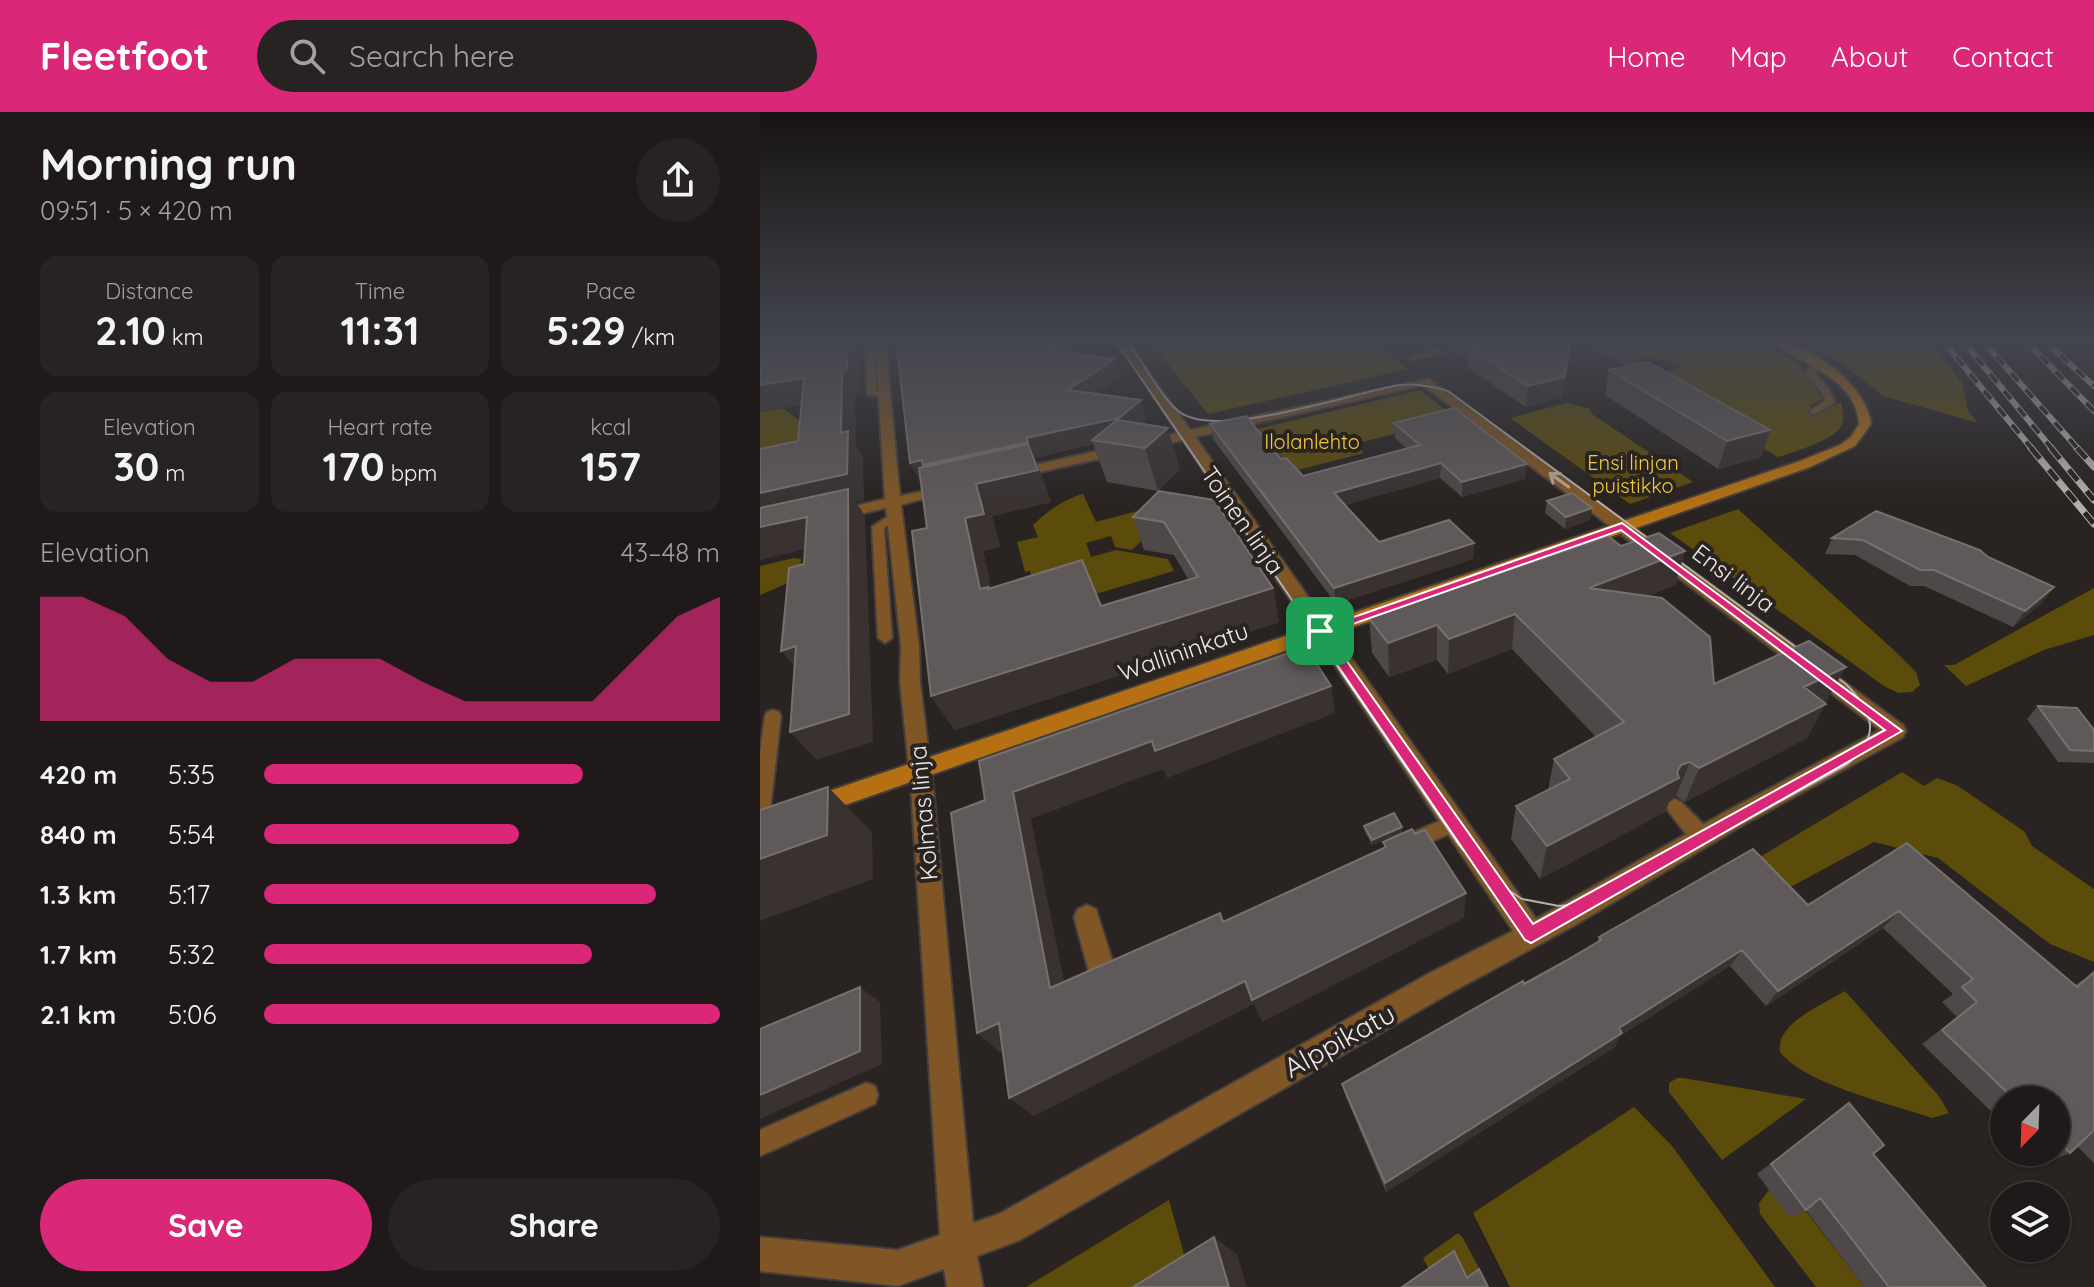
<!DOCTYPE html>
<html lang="en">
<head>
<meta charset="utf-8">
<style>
  :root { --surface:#1f1a19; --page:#272322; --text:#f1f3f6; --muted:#a1a1a2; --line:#3c3838; --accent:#db2777 }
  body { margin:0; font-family:Quicksand,sans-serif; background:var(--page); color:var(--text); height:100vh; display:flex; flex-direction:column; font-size:30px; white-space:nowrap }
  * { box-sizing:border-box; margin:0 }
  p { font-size:26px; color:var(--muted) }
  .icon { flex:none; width:44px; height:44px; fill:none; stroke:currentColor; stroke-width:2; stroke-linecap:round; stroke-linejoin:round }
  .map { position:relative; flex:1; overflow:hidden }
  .sheet { display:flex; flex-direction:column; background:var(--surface); width:760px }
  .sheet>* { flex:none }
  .needle { width:52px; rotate:203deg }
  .controls { position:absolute; left:1230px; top:974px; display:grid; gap:16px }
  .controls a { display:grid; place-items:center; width:80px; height:80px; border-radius:50%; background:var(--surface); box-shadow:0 2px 6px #0004,0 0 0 2px var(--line); font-size:40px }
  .pin { position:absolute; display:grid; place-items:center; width:68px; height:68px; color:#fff; margin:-34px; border-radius:16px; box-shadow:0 4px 12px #0006 }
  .round { display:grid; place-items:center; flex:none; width:84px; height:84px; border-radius:42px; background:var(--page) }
  .summary { display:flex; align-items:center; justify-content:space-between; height:136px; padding:0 40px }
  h1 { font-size:44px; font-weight:800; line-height:60px }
  .stats { display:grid; grid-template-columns:repeat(3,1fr); gap:12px; height:136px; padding:8px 40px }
  .stats div { display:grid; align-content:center; border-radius:16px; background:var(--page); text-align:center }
  .stats b { font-size:40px; font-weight:800 }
  .stats small { font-size:22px; font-weight:400 }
  .stats p { font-size:22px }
  .chart { height:224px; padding:16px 40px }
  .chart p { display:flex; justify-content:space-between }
  .chart svg { width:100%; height:144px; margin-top:8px; fill:var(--accent); opacity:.7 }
  .action { display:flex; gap:16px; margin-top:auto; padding:16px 40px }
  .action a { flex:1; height:92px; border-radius:48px; background:var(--accent); color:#fff; font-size:32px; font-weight:800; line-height:92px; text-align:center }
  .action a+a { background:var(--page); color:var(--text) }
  ul { padding:0 40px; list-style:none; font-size:26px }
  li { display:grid; grid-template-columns:128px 96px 1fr; align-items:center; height:60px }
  li i { height:20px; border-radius:10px; background:var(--accent) }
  header { display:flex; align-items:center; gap:48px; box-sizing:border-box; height:112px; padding:0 40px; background:var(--accent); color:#fff }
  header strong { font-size:38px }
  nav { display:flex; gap:44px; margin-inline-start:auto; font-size:28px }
  .search { width:560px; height:72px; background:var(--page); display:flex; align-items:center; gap:20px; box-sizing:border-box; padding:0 28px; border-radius:44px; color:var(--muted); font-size:30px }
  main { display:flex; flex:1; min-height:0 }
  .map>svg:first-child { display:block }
  .green { fill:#5c4c0b }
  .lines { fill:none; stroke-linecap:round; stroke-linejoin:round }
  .lane-casing { stroke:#443f3d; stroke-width:4 }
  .street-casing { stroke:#443f3d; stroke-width:4 }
  .secondary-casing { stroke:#443f3d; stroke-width:4 }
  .lane { fill:#805626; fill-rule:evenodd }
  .street { fill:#805626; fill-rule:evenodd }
  .secondary { fill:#b47013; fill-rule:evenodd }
  .tram { stroke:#b3afad; stroke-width:2 }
  .rail-far1-casing { stroke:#b3afad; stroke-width:6 }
  .rail-casing { stroke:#b3afad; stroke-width:7 }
  .rail-far1 { stroke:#292321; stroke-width:4; stroke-dasharray:11; stroke-linecap:butt }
  .rail { stroke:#292321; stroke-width:5; stroke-dasharray:14; stroke-linecap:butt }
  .wall { fill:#4f4848 }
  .shaded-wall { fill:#393231 }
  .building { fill:#605959; stroke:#76706f; stroke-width:2 }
  .oneway { stroke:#bca790 }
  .route { fill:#db2777; stroke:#fff; stroke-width:2; fill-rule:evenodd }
  .labels { text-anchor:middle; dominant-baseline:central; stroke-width:8; stroke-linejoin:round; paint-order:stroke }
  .far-park-label { font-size:20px; fill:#f2cc3b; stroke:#292321 }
  .street-label { font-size:24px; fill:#ede9e7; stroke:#292321 }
  .near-street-label { font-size:28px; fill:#ede9e7; stroke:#292321 }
</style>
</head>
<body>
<header>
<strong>Fleetfoot</strong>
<div class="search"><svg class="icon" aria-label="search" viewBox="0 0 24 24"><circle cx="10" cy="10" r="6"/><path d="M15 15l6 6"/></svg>Search here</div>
<nav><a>Home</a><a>Map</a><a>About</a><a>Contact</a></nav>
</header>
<main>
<section class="sheet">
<div class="summary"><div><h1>Morning run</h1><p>09:51 · 5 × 420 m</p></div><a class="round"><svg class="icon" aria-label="share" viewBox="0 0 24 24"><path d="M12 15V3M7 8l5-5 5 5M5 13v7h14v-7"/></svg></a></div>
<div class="stats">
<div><p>Distance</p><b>2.10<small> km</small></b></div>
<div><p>Time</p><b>11:31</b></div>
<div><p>Pace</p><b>5:29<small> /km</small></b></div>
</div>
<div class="stats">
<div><p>Elevation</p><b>30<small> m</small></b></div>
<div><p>Heart rate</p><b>170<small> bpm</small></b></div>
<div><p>kcal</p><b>157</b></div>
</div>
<div class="chart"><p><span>Elevation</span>43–48 m</p>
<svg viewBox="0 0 160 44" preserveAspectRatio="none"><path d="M0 44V6L10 6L20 12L30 25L40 32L50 32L60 25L70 25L80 25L90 32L100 38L110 38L120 38L130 38L140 25L150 12L160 6V44z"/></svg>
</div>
<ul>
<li><b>420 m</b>5:35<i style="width:70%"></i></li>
<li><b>840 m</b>5:54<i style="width:56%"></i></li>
<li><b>1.3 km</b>5:17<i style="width:86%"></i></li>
<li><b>1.7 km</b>5:32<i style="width:72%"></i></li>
<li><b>2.1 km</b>5:06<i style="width:100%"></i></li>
</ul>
<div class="action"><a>Save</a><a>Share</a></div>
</section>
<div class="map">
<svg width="1334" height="1175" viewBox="0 0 1334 1175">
  <rect width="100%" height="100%" fill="#292321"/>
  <path class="green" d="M389,228H610L648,257L448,302Z
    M874,228H998L1041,253L1046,266L1064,286L1050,294L1051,299L1058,302L1081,290C1083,299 1086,308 1080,316C1071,329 1031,341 1018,345L889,270L901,262L923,255L897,246L874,247Z
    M1033,228H1169L1202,271L1208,299L1218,311L1123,284L1083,252L1057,237Z
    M660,278L696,306L595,332L604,341L534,359L497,317Z
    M806,291L829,296L832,302L933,370L870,392L750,306Z
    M23,296L40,309L46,322L0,366V300Z
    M323,382L336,410L392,395L387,423L372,438L355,435L351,424L326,431L331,445L356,438L408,447L414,459L281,498L270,459L265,460L257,430L278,425L273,413C286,400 306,386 323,382Z
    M978,397L1136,540L1156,560L1160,573L1152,580L1138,581L1124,574L910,421Z
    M34,446L41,447L40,461L30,470L0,483V454Z
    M1334,476V523L1284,538L1206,574L1184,553H1194Z
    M1142,660L1164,674L1177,666L1198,674L1265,720L1272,734L1334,777V850L1290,832L1178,746L1114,730L1012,785L983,755Z
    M1085,879L1178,983L1189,1001L1172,1006C1132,992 1044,972 1020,940C1015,911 1064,892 1085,879Z
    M917,966H923L1046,987L962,1048L909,980V971Z
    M874,995L912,1034L1015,1175H750L713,1101Z
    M1009,1078L1043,1095L1104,1175H1056L1000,1102L999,1091Z
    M409,1088L432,1171L425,1175H266Z
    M698,1121L703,1126L729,1175L671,1161L663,1146Z"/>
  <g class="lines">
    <g class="lane-casing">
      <path id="lane" d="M120,228L124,231L114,238L117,280L129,282V286L107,282L106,237Z
        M655,228H664L682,241L652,248V244L671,240Z
        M1062,251L1065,252V256L1056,259L1055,262L1068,276L1075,290L1054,303L1049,300L1051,298L1065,289L1061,279L1045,262L1049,255Z
        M134,400L140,404L124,416L132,526L125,531L118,526L112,415Z
        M13,598L19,600L21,604L9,708L7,713L0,716V640L5,604L7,600Z
        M915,687L921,690L950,719L952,725L950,731C933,737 919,712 909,700L906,695L909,690Z
        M694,703L701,705L703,711L701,717L663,733L656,731L654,725L656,719Z
        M106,971L115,974L118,983L115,992L0,1044V1018Z"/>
    </g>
    <g class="street-casing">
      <path id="street" d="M115,228H125L140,384L187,374L194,378L141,393L159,534L160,570L173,675L213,1111L239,1102L670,861L753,819L423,328L253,366L246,362L253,358L418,321L356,228H366L430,318L669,267L1143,613L1146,619L1143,625L983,713L815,813L690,881L260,1128L217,1144L223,1175H187L184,1157L138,1174L0,1159V1125L138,1138L180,1123L151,675L140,570L141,534L126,396L74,408L66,403L69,400L125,387ZM663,273L1120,618L967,699L776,807L435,325Z
        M327,793L336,797L352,848L365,851L369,860L365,869L343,878L333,875L314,805L318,797Z"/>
    </g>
    <g class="secondary-casing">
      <path id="secondary" d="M1011,228C1047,228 1108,274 1111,312L1095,334L1050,355L62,701L54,703L46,701L43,694L46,687L1040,349L1080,333L1091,325L1099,312C1096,264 1041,254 1011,228Z"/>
    </g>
    <use href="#lane" class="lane"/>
    <use href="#street" class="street"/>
    <use href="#secondary" class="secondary"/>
    <path class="tram" d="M355,228L698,732L730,766L762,787L799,794L820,792L845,786L1086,653C1121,625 1115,602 1086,572L688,279C672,274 657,271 640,273C593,280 453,331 417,298C399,282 382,249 367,228"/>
    <g class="rail-far1-casing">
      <path id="rail-far1" d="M1182,228L1273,338
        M1202,228L1293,338
        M1222,228L1319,338
        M1265,228L1334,299
        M1284,228L1334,274"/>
    </g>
    <g class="rail-casing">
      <path id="rail" d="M1271,336L1334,412
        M1291,336L1334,388
        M1317,336L1334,355"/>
    </g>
    <use href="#rail-far1" class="rail-far1"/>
    <use href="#rail" class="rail"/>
  </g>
  <path class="wall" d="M679,228H811L802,285L766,295L708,256L707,246Z
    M816,228H878V238L875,252L1010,318L1001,345L958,357L845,283L849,258L868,254Z
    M337,230L319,243L360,265L336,282L387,308L382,312L420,357L398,379L347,370L333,332L275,346L291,390L232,404L240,435L223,439L231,476L341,494L428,467L414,443L384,438L373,405L399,379L513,476L519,510L195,618L171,584L167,416L161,370L150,351Z
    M634,311L765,367L702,385L680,366L585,393L619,430L714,431L713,447L576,492L453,327L450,312L521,347L543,364L647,337L635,326Z
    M787,389L830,408L805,417L785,401Z
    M1116,399L1282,491L1253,515L1164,474H1150L1095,443L1065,442L1072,426Z
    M861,434L925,439L915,473L888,484L954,572L1066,590L1047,626L925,690L916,684L911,686L905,700L780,767L751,727L756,694L788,678L794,647L836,625L752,537L688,562L677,548L629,565L612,541L609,506Z
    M1278,594L1334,618V651L1298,650L1267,607Z
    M604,714L642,715V721L612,733L605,720Z
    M1147,731L1315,873L1334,860V1051L1317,1034L1310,1041L1284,1051L1272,1040H1296V988H1244V1012L1162,932L1197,905L1182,890L1193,882L1123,816L1006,894L970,854L860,924L855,935L626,1080L586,985L582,972L837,830L839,825L1048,793Z
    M1089,991L1113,1042L1226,1175H1104L1046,1098L1030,1106L997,1062Z"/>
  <path class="shaded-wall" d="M88,228H99L101,282L95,283L96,334L103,345L104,389L96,390L105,404L113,630L57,648L30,620L88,392L0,412V381L81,321L82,259Z
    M309,228H337V230L299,257L293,239Z
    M811,228L802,285L766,295L768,274Z
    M355,247L360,265L314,297L308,278Z
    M44,266L58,290L0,300V273Z
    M381,288L387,308L365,325L332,328L333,332L275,346L291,390L232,404L240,435L223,439L239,511L150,351L266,326Z
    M408,316L420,357L398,379L385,336Z
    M1010,318L1001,345L958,357L967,329Z
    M681,351L680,366L576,396L574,381Z
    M767,352L765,367L702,385V370Z
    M832,396L830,408L805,417L806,405Z
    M47,405L66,432L0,448V415Z
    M714,431L713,447L576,492L574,476Z
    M925,439L915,473L822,510L829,476Z
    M1294,475L1282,491L1253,515L1265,499Z
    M513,476L519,510L195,618L171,584Z
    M755,502L752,537L688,562L689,527Z
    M677,513V548L629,565L628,531Z
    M36,534L45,567L21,539Z
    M1086,555L1066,590L1026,610L1044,575Z
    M571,574L575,601L407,666L403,657L271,707L310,898L290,876L253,680L392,629Z
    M1066,592L1047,626L925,690L939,656Z
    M930,650L916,684L911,686L905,700L780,767L787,734L917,660L921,653Z
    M68,675L112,720L113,767L0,809V747Z
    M642,715V721L612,733V728Z
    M706,781L704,806L502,910L494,892L274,1004L249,986L485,869Z
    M1139,799L1123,816L1006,894L1018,879Z
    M982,838L970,854L860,924L855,935L626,1080L625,1071L859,916Z
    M100,875L120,890L122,952L0,1007V983Z
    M239,911L262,932L242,942L217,921Z
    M454,1125L477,1142L487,1175H469Z"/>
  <path class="building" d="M0,228H88L87,258L82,259L81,321L88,319L87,362L0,381V337L38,329L44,266L0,273Z
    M136,228H309L293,239L355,247L308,278L381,288L359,306L266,326L268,330L163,353L162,348L150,351Z
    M709,228H811L805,265L768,274L708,236L715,235L707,230H711Z
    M858,228H878V238Z
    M888,250L1010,318L967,329L849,258Z
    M694,296L767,352L702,370L681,351L574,381L619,430L689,408L714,431L574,476L450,312L486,304L521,347L526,346L543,364L660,333L634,311Z
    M357,308L408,316L385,336L332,328Z
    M268,332L278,358L216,372L224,402L205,406L220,477L228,475V477L322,448L341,494L438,465L404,410L373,405L399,379L454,388L513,476L171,584L152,419L167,416L159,356Z
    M88,377L89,602L30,620L36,534L21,539L29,456L44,452L47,405L0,415V396Z
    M812,381L832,396L806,405L787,389Z
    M1116,399L1220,438L1228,445L1294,475L1265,499L1174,458H1160L1103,428L1072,426Z
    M899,421L925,439L829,476L902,486L950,525L954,572L1049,529L1086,555L1044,575L1066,592L939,656L930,650L921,653L917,660L919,666L787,734L756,694L810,667L794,647L864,610L755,502L689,527L677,513L628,531L609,506L848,424L861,434Z
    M546,535L571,574L395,639L392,629L253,680L290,876L460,801L463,810L626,735L623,730L652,717L655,722L665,718L706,781L492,888L485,869L249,986L239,911L217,921L191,701L225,688L219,649Z
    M1278,594L1317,596L1334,618V639L1310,638Z
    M68,675L67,723L0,747V698Z
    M634,701L642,715L612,728L604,714Z
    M1147,731L1317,875L1334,860V1018L1310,1041L1296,1027V988H1255L1182,918L1217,890L1202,875L1213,867L1139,799L1018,879L982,838L859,916L862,921L625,1071L582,972L763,869L764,872L806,849L841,828L839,825L993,737L1048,793Z
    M100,875V939L0,983V917Z
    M1089,991L1124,1033L1113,1042L1226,1175H1129L1060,1086L1046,1098L1011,1052Z
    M454,1125L469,1175H373Z
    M694,1139L707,1166L719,1157L728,1175H642Z"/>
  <defs><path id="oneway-shaft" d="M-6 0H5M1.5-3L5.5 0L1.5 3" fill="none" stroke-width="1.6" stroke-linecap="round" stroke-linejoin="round" transform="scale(2)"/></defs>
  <use class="oneway" href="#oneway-shaft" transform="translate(799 368) rotate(-144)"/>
  <linearGradient id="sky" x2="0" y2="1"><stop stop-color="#171312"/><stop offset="0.58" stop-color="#43454e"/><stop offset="1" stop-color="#43454e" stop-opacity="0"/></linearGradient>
  <rect width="1334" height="392" fill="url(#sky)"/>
  <path class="route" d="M862,411L1142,619L771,831L765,828L554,519ZM861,418L1125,618L773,812L567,521Z"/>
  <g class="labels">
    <g class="far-park-label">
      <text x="552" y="329">Ilolanlehto</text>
      <text x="873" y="350">Ensi linjan<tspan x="873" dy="23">puistikko</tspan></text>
    </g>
    <g class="street-label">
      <text transform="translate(483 408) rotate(55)">Toinen linja</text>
      <text transform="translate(974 466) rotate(37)">Ensi linja</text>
      <text transform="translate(423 539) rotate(-19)">Wallininkatu</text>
      <text transform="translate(163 701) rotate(-95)">Kolmas linja</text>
    </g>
    <g class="near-street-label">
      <text transform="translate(579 928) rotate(-29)">Alppikatu</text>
    </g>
  </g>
</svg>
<div class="controls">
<a><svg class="needle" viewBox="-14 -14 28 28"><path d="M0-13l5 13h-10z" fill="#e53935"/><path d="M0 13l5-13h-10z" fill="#a1a1a2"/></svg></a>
<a><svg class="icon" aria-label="layers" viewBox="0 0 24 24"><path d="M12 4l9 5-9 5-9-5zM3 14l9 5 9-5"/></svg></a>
</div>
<div class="pin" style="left:560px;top:519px;background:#1e9e55"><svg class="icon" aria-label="arrive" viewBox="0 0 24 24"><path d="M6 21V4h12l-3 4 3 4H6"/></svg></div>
</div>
</main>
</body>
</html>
